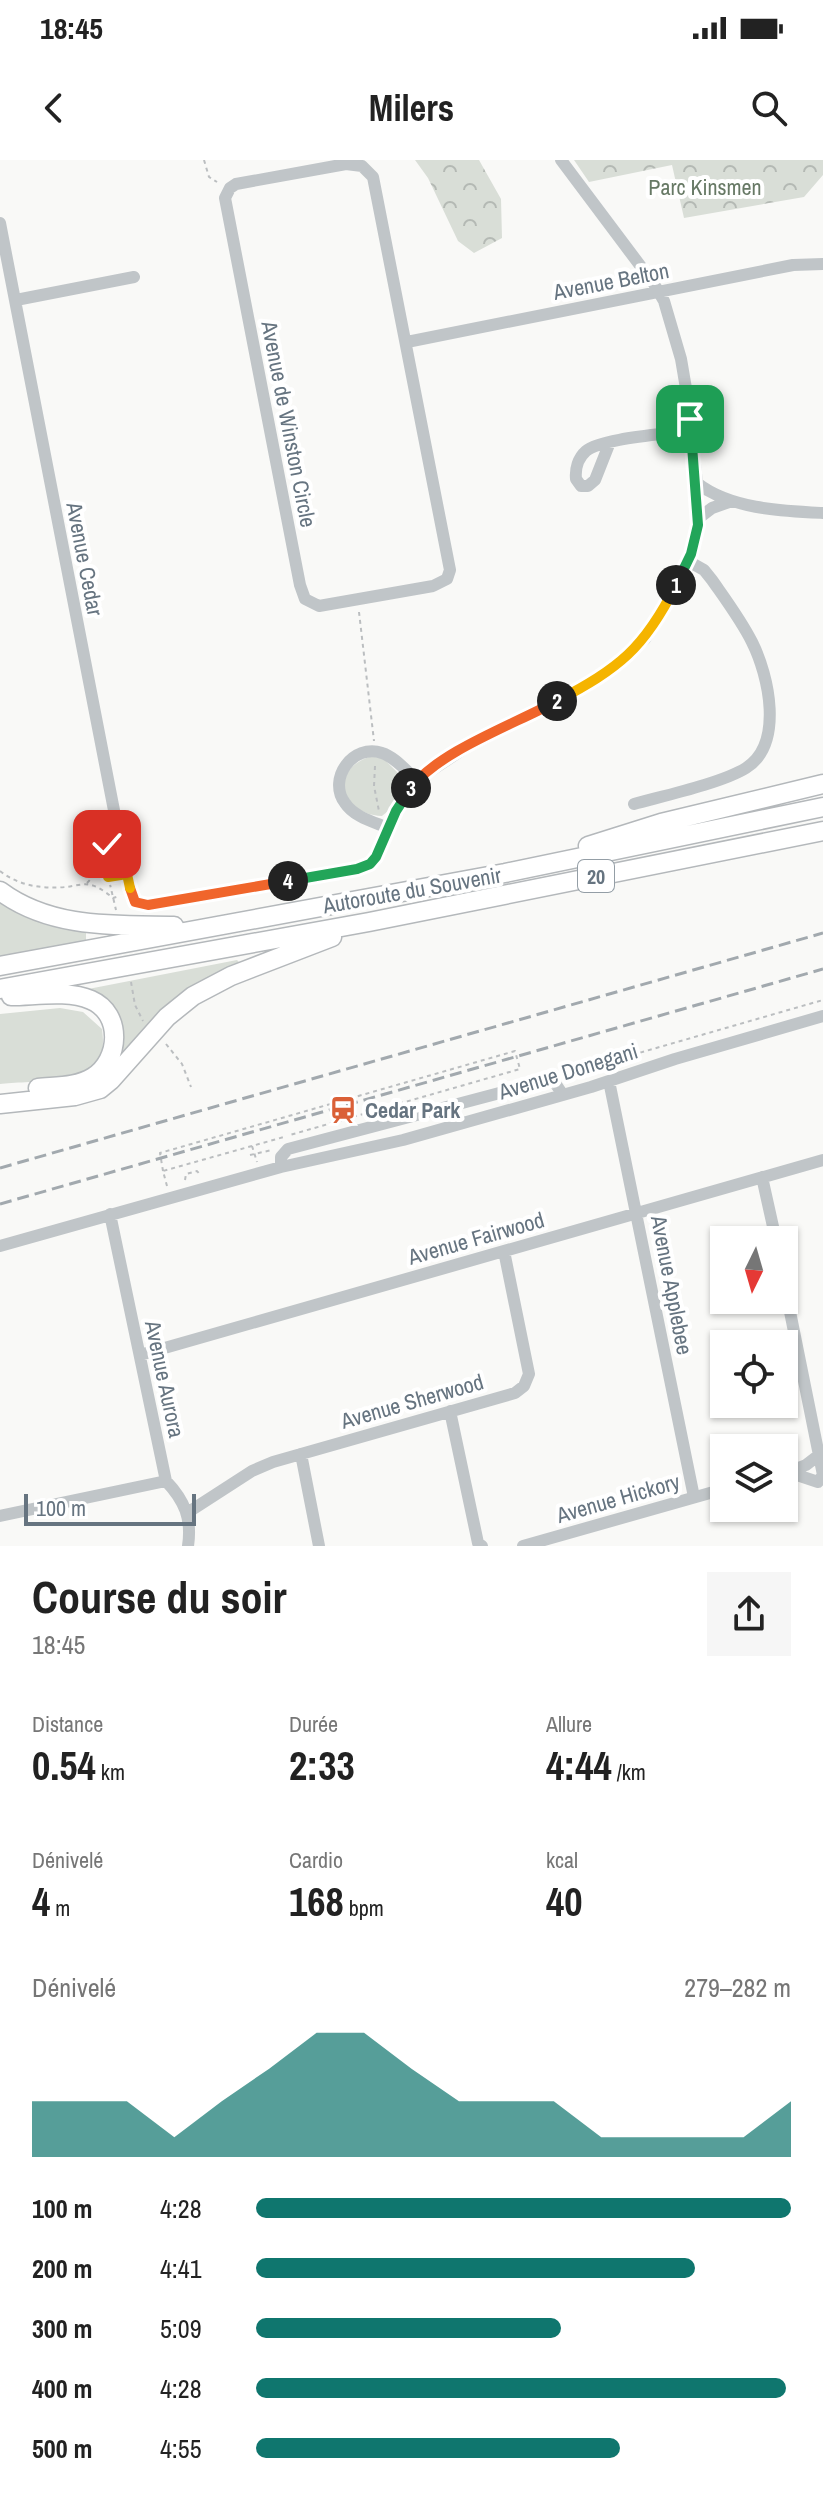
<!DOCTYPE html>
<html lang="fr">
<head>
<meta charset="utf-8">
<style>
  :root { --surface:#fff; --page:#f6f6f6; --text:#222; --muted:#767676; --accent:#0f766e }
  body { margin:0; font-family:"Archivo Narrow",sans-serif; background:var(--page); color:var(--text); height:100vh; display:flex; flex-direction:column; font-size:30px; white-space:nowrap }
  * { box-sizing:border-box; margin:0 }
  p { font-size:26px; color:var(--muted) }
  .icon { flex:none; width:44px; height:44px; fill:none; stroke:currentColor; stroke-width:2; stroke-linecap:round; stroke-linejoin:round }
  .map { position:relative; height:1386px; overflow:hidden }
  .panel { display:flex; flex-direction:column; background:var(--surface); flex:1 }
  .panel>* { flex:none }
  .needle { width:52px; rotate:185deg }
  .controls { position:absolute; left:710px; top:1066px; display:grid; gap:16px }
  .controls a { display:grid; place-items:center; width:88px; height:88px; border-radius:0px; background:var(--surface); box-shadow:0 2px 6px #0004; font-size:40px }
  .scale { position:absolute; left:24px; bottom:20px; width:172px; box-sizing:border-box; padding-left:8px; border:4px solid #667480; border-top:0; font-size:22px; line-height:28px; white-space:nowrap; color:#667480; -webkit-text-stroke:6px #fff; paint-order:stroke }
  .pin { position:absolute; display:grid; place-items:center; width:68px; height:68px; color:#fff; margin:-34px; border-radius:16px; box-shadow:0 4px 12px #0006 }
  .km { position:absolute; width:40px; height:40px; margin:-20px; border-radius:50%; background:#222; color:#fff; font-size:22px; line-height:40px; text-align:center }
  .round { display:grid; place-items:center; flex:none; width:84px; height:84px; border-radius:0px; background:var(--page) }
  .summary { display:flex; align-items:center; justify-content:space-between; height:136px; padding:0 32px }
  h1 { font-size:44px; font-weight:800; line-height:60px }
  .metrics { display:grid; grid-template-columns:repeat(3,1fr); gap:12px; height:136px; padding:8px 32px }
  .metrics div { display:grid; align-content:center }
  .metrics b { font-size:40px; font-weight:800 }
  .metrics small { font-size:22px; font-weight:400 }
  .metrics p { font-size:22px }
  .chart { height:224px; padding:16px 32px }
  .chart p { display:flex; justify-content:space-between }
  .chart svg { width:100%; height:144px; margin-top:8px; fill:var(--accent); opacity:.7 }
  ul { padding:0 32px; list-style:none; font-size:26px }
  li { display:grid; grid-template-columns:128px 96px 1fr; align-items:center; height:60px }
  li i { height:20px; border-radius:10px; background:var(--accent) }
  .status { display:flex; justify-content:space-between; align-items:center; height:56px; padding:0 40px; background:var(--surface); direction:ltr }
  .status svg { height:22px; fill:currentColor }
  header { display:flex; justify-content:space-between; align-items:center; height:104px; padding:0 32px; background:var(--surface); font-size:36px; font-weight:800 }
  .map>svg:first-child { display:block }
  .green { fill:#d9ded7 }
  .forest { fill:url(#forest-crowns) }
  .lines { fill:none; stroke-linecap:round; stroke-linejoin:round }
  .highway-casing { stroke:#b4b8bb; stroke-width:21 }
  .path { stroke:#bbbec0; stroke-width:2; stroke-dasharray:4 4; stroke-linecap:butt }
  .minor { stroke:#c0c5c8; stroke-width:12 }
  .highway { stroke:#fff; stroke-width:18 }
  .rail { stroke:#a2a9ae; stroke-width:3; stroke-dasharray:12 6; stroke-linecap:butt }
  .split-1-casing { stroke:#fff; stroke-width:16 }
  .split-2-casing { stroke:#fff; stroke-width:16 }
  .split-3-casing { stroke:#fff; stroke-width:16 }
  .split-4-casing { stroke:#fff; stroke-width:16 }
  .split-5-casing { stroke:#fff; stroke-width:16 }
  .split-6-casing { stroke:#fff; stroke-width:16 }
  .split-1 { stroke:#22a559; stroke-width:10 }
  .split-2 { stroke:#f5b400; stroke-width:10 }
  .split-3 { stroke:#f0652b; stroke-width:10 }
  .split-4 { stroke:#22a559; stroke-width:10 }
  .split-5 { stroke:#f0652b; stroke-width:10 }
  .split-6 { stroke:#f5b400; stroke-width:10 }
  .labels { text-anchor:middle; dominant-baseline:central; stroke-width:8; stroke-linejoin:round; paint-order:stroke }
  .shield { fill:#fff; stroke:#949ea6; stroke-width:2 }
  .shield-label { font-size:20px; font-weight:bold; fill:#667480 }
  .park-label { font-size:22px; fill:#677965; stroke:#fff }
  .street-label { font-size:22px; fill:#667480; stroke:#fff }
  .poi-label { font-size:22px; font-weight:bold; fill:#667480; stroke:#fff; text-anchor:start }
</style>
</head>
<body>
<div class="status"><b>18:45</b><svg viewBox="0 0 49 12"><path d="M0 12V9h3v3zM5 12V6h3v6zM10 12V3h3v9zM15 12V0h3v12zM26 1h20v11H26zM47 4h2v5h-2z"/></svg></div>
<header><svg class="icon" aria-label="back" viewBox="0 0 24 24"><path d="M15 5l-7 7 7 7"/></svg>Milers<svg class="icon" aria-label="search" viewBox="0 0 24 24"><circle cx="10" cy="10" r="6"/><path d="M15 15l6 6"/></svg></header>
<div class="map">
<svg width="823" height="1386" viewBox="0 0 823 1386">
  <defs>
    <pattern id="forest-crowns" width="20" height="18" patternUnits="userSpaceOnUse" patternTransform="scale(2)"><rect width="20" height="18" fill="#d9ded7"/><path d="M2 6a3 3 0 1 1 6 0M12 15a3 3 0 1 1 6 0" fill="none" stroke="#b4b9b4"/></pattern>
  </defs>
  <rect width="100%" height="100%" fill="#f9f9f7"/>
  <path class="green" d="M372,596L384,599L404,619C403,631 392,649 382,656C342,655 327,609 372,596Z
    M0,741L41,763L86,771V781L0,796Z
    M237,800L240,803L123,894L120,891V871L78,831Z
    M60,848L83,852L102,869C103,877 104,886 101,895C90,923 27,921 0,924V854Z"/>
  <path class="forest" d="M415,0H479L501,39L502,78L474,93L458,81L428,18Z
    M574,0H823V15L804,37L684,58L672,5L589,22Z"/>
  <g class="lines">
    <g class="highway-casing">
      <path id="highway" d="M588,686L661,663L823,624
        M0,731C51,769 114,765 174,766
        M0,806L505,713L823,647
        M0,829L369,762L823,671
        M11,836C35,836 68,830 91,840C123,854 120,900 93,917C77,927 56,926 38,928
        M0,944L75,936L100,929L111,920L167,857L193,836L231,816L332,777"/>
    </g>
    <path class="path" d="M204,0L209,17L217,22
      M359,452L374,581
      M375,606L374,626L379,651
      M107,684L105,703L116,750
      M0,711C19,726 42,729 66,727C74,726 83,723 91,725C99,727 107,733 113,738L120,736
      M87,723L105,704
      M131,822L135,845L143,861
      M166,884L182,904L191,927
      M589,914L600,906L618,899L823,840
      M252,986L257,1002
      M250,995L272,990
      M163,1011L160,993L515,891L520,909L290,975
      M185,1020L186,1014L197,1011L201,1016
      M167,1026L163,1011L284,977"/>
    <path class="minor" d="M346,4L362,6L373,17L450,410L447,419L433,426L319,446L305,439L300,425L225,38L230,28L236,24Z
      M0,63L125,707C129,724 128,744 148,745L345,711L366,706L376,697L396,651L417,620L465,588L587,526L618,505L645,479L683,412L698,370L697,323L689,246L681,199L664,141L654,124L561,0
      M16,140L134,117
      M407,182L793,105L823,104
      M610,282L595,320L588,326H581L576,319C575,309 578,298 586,291C601,278 669,274 691,270
      M697,323C730,349 782,351 823,353
      M699,358L712,348L732,341
      M634,644C663,636 722,623 746,608C784,584 769,516 752,482C741,460 726,440 712,420L704,410L688,401
      M388,668C374,662 354,657 345,643C327,619 353,583 382,593C395,597 406,611 417,620
      M609,921L694,1337
      M281,1007V997L288,989L545,921L555,923L563,935
      M762,1017L776,1080
      M110,1054L166,1321C185,1341 192,1359 188,1386
      M0,1086L281,1007L403,980L591,927L675,899L823,856
      M784,1122L823,1315L818,1322L788,1312L784,1313
      M140,1195L823,1000
      M450,1251L478,1383L482,1386
      M301,1294L319,1386
      M788,1312L806,1305L819,1295
      M187,1353L252,1311L273,1302L515,1233L524,1226L529,1214L504,1091
      M0,1356L166,1321
      M523,1386L724,1329"/>
    <use href="#highway" class="highway"/>
    <path class="rail" d="M0,1008L823,773
      M0,1044L823,809"/>
  </g>
  <g class="lines">
    <g class="split-1-casing">
      <path id="split-1" d="M676,425L691,394L698,365L690,259"/>
    </g>
    <g class="split-2-casing">
      <path id="split-2" d="M557,541C619,508 644,489 676,425"/>
    </g>
    <g class="split-3-casing">
      <path id="split-3" d="M411,628C439,591 515,564 557,541"/>
    </g>
    <g class="split-4-casing">
      <path id="split-4" d="M288,721L357,709L370,704L376,697L396,651L411,628"/>
    </g>
    <g class="split-5-casing">
      <path id="split-5" d="M130,728L135,742L148,745L288,721"/>
    </g>
    <g class="split-6-casing">
      <path id="split-6" d="M107,684L105,703L108,717L127,714L130,728"/>
    </g>
    <use href="#split-1" class="split-1"/>
    <use href="#split-2" class="split-2"/>
    <use href="#split-3" class="split-3"/>
    <use href="#split-4" class="split-4"/>
    <use href="#split-5" class="split-5"/>
    <use href="#split-6" class="split-6"/>
  </g>
  <defs>
    <g id="station-bare" transform="scale(2.16)"><path d="M-3-6H3Q5-6 5-4V2Q5 4 3 4L4.5 6H3L1.5 4h-3L-3 6H-4.5L-3 4Q-5 4-5 2V-4Q-5-6-3-6ZM-3.5-4v3h7v-3ZM-3.5 1v1.5H-2V1ZM2 1v1.5H3.5V1Z" fill="#da6037" stroke="#fff" stroke-width="2.5" paint-order="stroke"/></g>
  </defs>
  <g fill-rule="evenodd">
    <use href="#station-bare" x="343" y="950"/>
  </g>
  <g class="labels">
    <rect class="shield" x="578" y="700" width="36" height="32" rx="6"/>
    <g class="shield-label">
      <text x="596" y="716">20</text>
    </g>
    <g class="park-label">
      <text x="705" y="27">Parc Kinsmen</text>
    </g>
    <g class="street-label">
      <text transform="translate(611 121) rotate(-11)">Avenue Belton</text>
      <text transform="translate(289 264) rotate(79)">Avenue de Winston Circle</text>
      <text transform="translate(85 399) rotate(79)">Avenue Cedar</text>
      <text transform="translate(412 730) rotate(-10)">Autoroute du Souvenir</text>
      <text transform="translate(568 911) rotate(-17)">Avenue Donegani</text>
      <text transform="translate(476 1078) rotate(-16)">Avenue Fairwood</text>
      <text transform="translate(672 1125) rotate(79)">Avenue Applebee</text>
      <text transform="translate(165 1219) rotate(78)">Avenue Aurora</text>
      <text transform="translate(412 1241) rotate(-16)">Avenue Sherwood</text>
      <text transform="translate(618 1338) rotate(-16)">Avenue Hickory</text>
    </g>
    <g class="poi-label">
      <text x="365" y="950">Cedar Park</text>
    </g>
  </g>
</svg>
<div class="controls">
<a><svg class="needle" viewBox="-14 -14 28 28"><path d="M0-13l5 13h-10z" fill="#e53935"/><path d="M0 13l5-13h-10z" fill="#767676"/></svg></a>
<a><svg class="icon" aria-label="locate" viewBox="0 0 24 24"><circle cx="12" cy="12" r="6"/><path d="M12 2v4M12 18v4M2 12h4M18 12h4"/></svg></a>
<a><svg class="icon" aria-label="layers" viewBox="0 0 24 24"><path d="M12 4l9 5-9 5-9-5zM3 14l9 5 9-5"/></svg></a>
</div>
<div class="scale">100 m</div>
<div class="pin" style="left:690px;top:259px;background:#1e9e55"><svg class="icon" aria-label="arrive" viewBox="0 0 24 24"><path d="M6 21V4h12l-3 4 3 4H6"/></svg></div>
<div class="pin" style="left:107px;top:684px;background:#d93025"><svg class="icon" aria-label="check" viewBox="0 0 24 24"><path d="M5 12l5 5 9-10"/></svg></div>
<b class="km" style="left:676px;top:425px">1</b>
<b class="km" style="left:557px;top:541px">2</b>
<b class="km" style="left:411px;top:628px">3</b>
<b class="km" style="left:288px;top:721px">4</b>
</div>
<section class="panel">
<div class="summary"><div><h1>Course du soir</h1><p>18:45</p></div><a class="round"><svg class="icon" aria-label="share" viewBox="0 0 24 24"><path d="M12 15V3M7 8l5-5 5 5M5 13v7h14v-7"/></svg></a></div>
<div class="metrics">
<div><p>Distance</p><b>0.54<small> km</small></b></div>
<div><p>Durée</p><b>2:33</b></div>
<div><p>Allure</p><b>4:44<small> /km</small></b></div>
</div>
<div class="metrics">
<div><p>Dénivelé</p><b>4<small> m</small></b></div>
<div><p>Cardio</p><b>168<small> bpm</small></b></div>
<div><p>kcal</p><b>40</b></div>
</div>
<div class="chart"><p><span>Dénivelé</span>279–282 m</p>
<svg viewBox="0 0 160 44" preserveAspectRatio="none"><path d="M0 44V27L10 27L20 27L30 38L40 27L50 17L60 6L70 6L80 17L90 27L100 27L110 27L120 38L130 38L140 38L150 38L160 27V44z"/></svg>
</div>
<ul>
<li><b>100 m</b>4:28<i style="width:100%"></i></li>
<li><b>200 m</b>4:41<i style="width:82%"></i></li>
<li><b>300 m</b>5:09<i style="width:57%"></i></li>
<li><b>400 m</b>4:28<i style="width:99%"></i></li>
<li><b>500 m</b>4:55<i style="width:68%"></i></li>
</ul>
</section>
</body>
</html>
